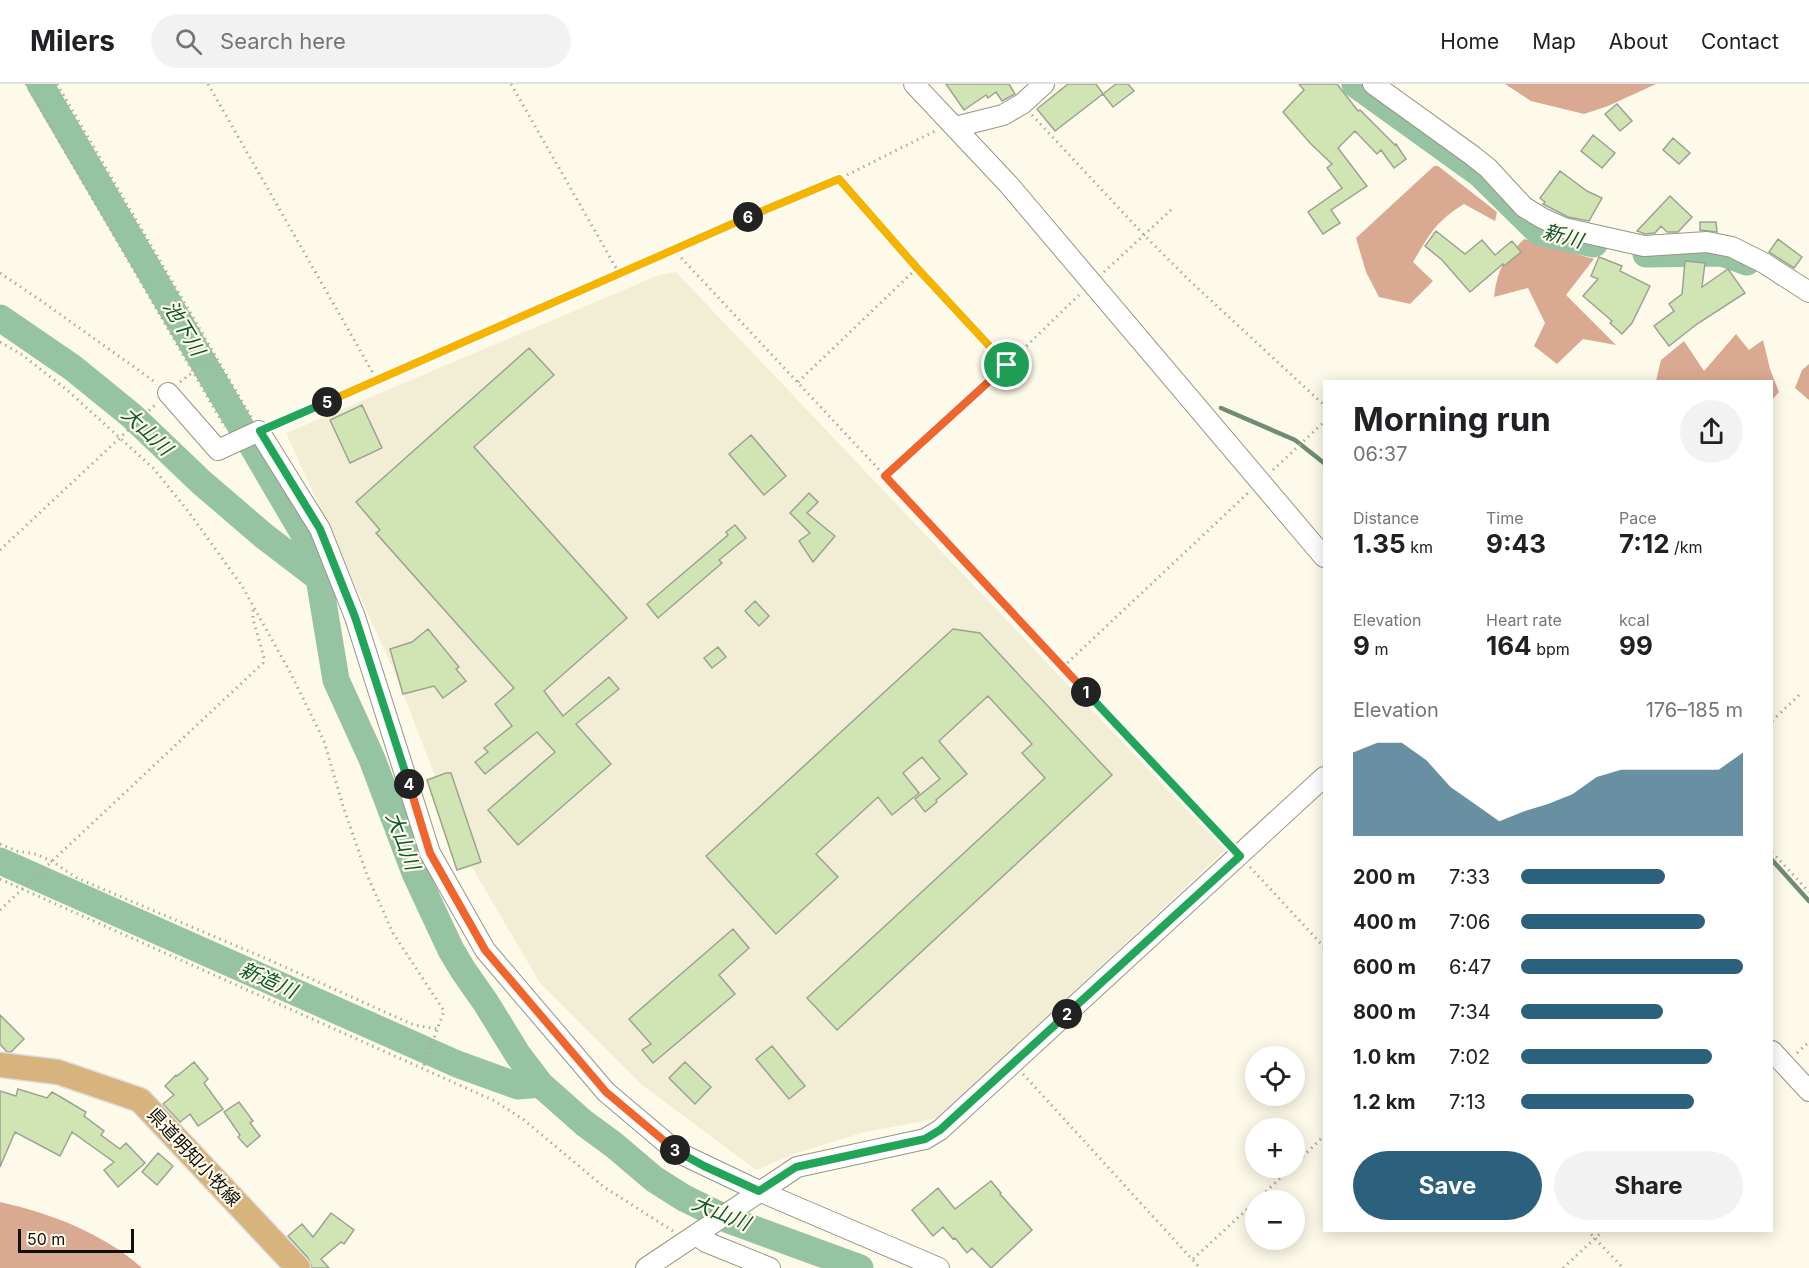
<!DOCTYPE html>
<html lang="en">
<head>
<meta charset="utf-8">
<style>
  :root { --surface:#fff; --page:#f2f2f2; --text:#202124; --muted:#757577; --line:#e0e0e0; --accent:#2b617c }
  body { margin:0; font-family:Inter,"Noto Sans JP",sans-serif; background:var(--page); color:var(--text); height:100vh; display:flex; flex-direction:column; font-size:22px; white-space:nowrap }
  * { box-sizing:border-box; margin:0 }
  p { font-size:20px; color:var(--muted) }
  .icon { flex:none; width:33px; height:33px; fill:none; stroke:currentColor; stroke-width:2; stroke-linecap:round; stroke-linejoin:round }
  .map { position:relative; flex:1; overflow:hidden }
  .details { position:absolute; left:1323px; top:296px; width:450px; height:852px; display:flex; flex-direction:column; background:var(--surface); border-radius:0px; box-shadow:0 3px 15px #0003 }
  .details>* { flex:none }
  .tools { position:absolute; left:1245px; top:962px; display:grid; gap:12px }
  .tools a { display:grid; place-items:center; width:60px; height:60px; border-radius:50%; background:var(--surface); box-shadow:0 3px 15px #0003; font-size:30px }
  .scale { position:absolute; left:18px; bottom:15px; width:116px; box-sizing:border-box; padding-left:6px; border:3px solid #100f09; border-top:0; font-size:16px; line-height:21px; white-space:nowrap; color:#100f09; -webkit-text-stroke:4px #fdfae9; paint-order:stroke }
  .pin { position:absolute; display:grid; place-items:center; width:51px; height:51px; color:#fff; margin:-26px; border:3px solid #fff; border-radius:50%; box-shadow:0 2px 6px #0007 }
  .km { position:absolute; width:30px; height:30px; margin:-15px; border-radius:50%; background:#222; color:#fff; font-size:16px; line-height:30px; text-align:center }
  .round { display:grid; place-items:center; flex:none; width:63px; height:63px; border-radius:32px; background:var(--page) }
  .head { display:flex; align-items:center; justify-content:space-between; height:102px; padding:0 30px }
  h1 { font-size:33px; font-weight:700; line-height:45px }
  .figures { display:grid; grid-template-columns:repeat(3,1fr); gap:9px; height:102px; padding:6px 30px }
  .figures div { display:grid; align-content:center }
  .figures b { font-size:26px; font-weight:700 }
  .figures small { font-size:16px; font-weight:400 }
  .figures p { font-size:16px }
  .chart { height:168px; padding:12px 30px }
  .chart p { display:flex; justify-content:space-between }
  .chart svg { width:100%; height:108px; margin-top:6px; fill:var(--accent); opacity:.7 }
  .button { display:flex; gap:12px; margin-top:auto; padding:12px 30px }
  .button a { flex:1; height:69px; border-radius:36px; background:var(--accent); color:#fff; font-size:24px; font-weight:700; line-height:69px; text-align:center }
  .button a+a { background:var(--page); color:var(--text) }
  ul { padding:0 30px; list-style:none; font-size:20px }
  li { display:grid; grid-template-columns:96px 72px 1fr; align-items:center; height:45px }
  li i { height:15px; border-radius:8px; background:var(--accent) }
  header { display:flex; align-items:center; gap:36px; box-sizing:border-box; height:84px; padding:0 30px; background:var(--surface); border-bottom:2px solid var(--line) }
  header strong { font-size:28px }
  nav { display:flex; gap:33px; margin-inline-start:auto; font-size:21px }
  .search { width:420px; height:54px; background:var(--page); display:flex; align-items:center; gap:15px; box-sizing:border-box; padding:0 21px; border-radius:33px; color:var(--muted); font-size:22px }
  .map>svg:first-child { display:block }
  .built { fill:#f2eed6 }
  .forest { fill:#daa992 }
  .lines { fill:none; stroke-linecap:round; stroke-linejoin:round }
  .stream { stroke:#6e8d74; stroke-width:4.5 }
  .river { stroke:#96c3a2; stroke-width:27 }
  .building { fill:#d0e4b4; stroke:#9ca393; stroke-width:1.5 }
  .minor-casing { stroke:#979585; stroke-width:22 }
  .major-casing { stroke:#dedddd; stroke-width:27 }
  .path { stroke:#aeac9f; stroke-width:3; stroke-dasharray:1.5 4.5; stroke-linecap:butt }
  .minor { stroke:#fff; stroke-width:20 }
  .major { stroke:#d7b37d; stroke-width:24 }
  .split-1-casing { stroke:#fff; stroke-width:12 }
  .split-2-casing { stroke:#fff; stroke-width:12 }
  .split-3-casing { stroke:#fff; stroke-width:12 }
  .split-4-casing { stroke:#fff; stroke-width:12 }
  .split-5-casing { stroke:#fff; stroke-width:12 }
  .split-6-casing { stroke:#fff; stroke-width:12 }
  .split-7-casing { stroke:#fff; stroke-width:12 }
  .split-1 { stroke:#f0652b; stroke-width:8 }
  .split-2 { stroke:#22a559; stroke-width:8 }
  .split-3 { stroke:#22a559; stroke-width:8 }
  .split-4 { stroke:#f0652b; stroke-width:8 }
  .split-5 { stroke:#22a559; stroke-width:8 }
  .split-6 { stroke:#f5b400; stroke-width:8 }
  .split-7 { stroke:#f5b400; stroke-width:8 }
  .labels { text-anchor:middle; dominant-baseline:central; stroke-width:4.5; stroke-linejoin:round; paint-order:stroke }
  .street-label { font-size:18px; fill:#100f09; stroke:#fdfae9 }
  .water-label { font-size:20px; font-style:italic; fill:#0c562d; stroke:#fdfae9 }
</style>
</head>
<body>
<header>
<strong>Milers</strong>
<div class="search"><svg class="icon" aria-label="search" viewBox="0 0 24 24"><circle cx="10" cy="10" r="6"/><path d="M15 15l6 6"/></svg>Search here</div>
<nav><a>Home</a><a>Map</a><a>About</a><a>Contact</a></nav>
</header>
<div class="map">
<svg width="1809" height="1184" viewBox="0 0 1809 1184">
  <rect width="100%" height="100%" fill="#fdfae9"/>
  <path class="built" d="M676,188L1225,766L939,1034L861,1049L794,1070L756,1086L642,1001L540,899L466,773L398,596L286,349L659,191Z"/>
  <path class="forest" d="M1505,0H1656L1608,22L1584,30L1531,17Z
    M1434,82H1438L1497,128L1495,137L1464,120C1435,138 1430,150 1413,178L1433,197L1410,220L1379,213L1366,188L1356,154Z
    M1524,155L1594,175L1566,211L1616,261L1583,255L1557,280L1534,262L1545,239L1528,204L1494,213C1498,183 1504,176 1524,155Z
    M1736,250L1749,266L1763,256L1770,285L1779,308L1772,316V297H1656L1661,276L1684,257L1704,287Z
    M1809,280V316L1795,304L1802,286Z
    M0,1118C50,1129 103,1149 142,1184H0Z"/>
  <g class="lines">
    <path class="stream" d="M1221,324L1295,356L1324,379
      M1772,776L1809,817"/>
    <path class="river" d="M40,0L305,452L319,494L336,596L372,675L415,789L451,866L463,886L486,919L518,971L540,1000L584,1039L614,1061L654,1095L684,1114L729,1136L860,1184
      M1355,0L1480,90L1539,148L1594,160
      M1646,170L1722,169L1747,178
      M0,234L73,284L132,332L201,398L264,452L319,494
      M0,777L457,980L518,1002L540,1000"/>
  </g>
  <path class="building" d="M946,0H1009L1015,10L1002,17L996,8L988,14L986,11L964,26Z
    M1068,0H1096L1103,10L1116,0H1128L1134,7L1113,23L1103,10L1055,47L1037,25Z
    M1299,0H1337L1358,27L1360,26L1395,61L1396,60L1406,75L1394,84L1381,66L1377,70L1355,47L1338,64L1367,102L1331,126L1340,139L1323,150L1308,128L1342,104L1327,84L1332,80L1310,59L1283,28L1304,6Z
    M1617,20L1632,37L1620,47L1605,30Z
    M1593,51L1615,69L1602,84L1581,67Z
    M1673,54L1690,69L1679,80L1663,66Z
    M1560,87L1587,107L1602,114L1589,137L1568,133L1543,120L1545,118L1540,114Z
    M1670,112L1692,133L1678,148H1667L1661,142L1655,149L1645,150L1637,147Z
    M1700,138H1716L1717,148L1700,146Z
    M1436,147L1465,170L1482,156L1495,171L1512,157L1521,168L1504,182L1503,180L1470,208L1442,176L1425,162Z
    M1778,155L1802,173L1794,184L1769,168Z
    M1599,173L1622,182L1620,187L1650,202L1632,239L1622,250L1610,239L1612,237L1583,212L1598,195L1591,192Z
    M1685,177L1705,179L1702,203L1728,185L1745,209L1697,240L1669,262L1654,242L1674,227L1669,220L1682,210Z
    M529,264L554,291L474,363L627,534L544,607L563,632L609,593L619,605L576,640L611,680L518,761L488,726L555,668L537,648L485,690L475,678L488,668L484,664L512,642L495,620L514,604L376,449L380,446L356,418Z
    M362,321L382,364L350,379L330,336Z
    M751,351L786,392L764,411L729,370Z
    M809,409L818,418L807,429L835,452L813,478L799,457L810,449L790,429Z
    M735,441L746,454L719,476L722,479L658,534L647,520L728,451L726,448Z
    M755,517L769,532L759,542L745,527Z
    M428,545L459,583L456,585L466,597L443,614L434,602L403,610L390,565L412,558Z
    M953,545L980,549L1112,691L837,946L807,914L1045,694L1022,669L1032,660L988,612L939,657L967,690L936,716L937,718L925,728L915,715L940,695L922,673L903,689L919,709L892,731L878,713L816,770L838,793L776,850L706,772Z
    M718,563L726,573L712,584L704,574Z
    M446,689H451L481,778L457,786L427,696Z
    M733,845L749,864L719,891L735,910L653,979L642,966L651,960L629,935Z
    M0,931L24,955L11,968H7L0,960Z
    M772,962L805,1002L789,1015L756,975Z
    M194,978L208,995L204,999L223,1025L198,1042L190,1030L180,1038L163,1020L174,1011L165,1002L176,991L177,992Z
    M685,978L711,1003L695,1020L669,994Z
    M18,1005L47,1014L52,1008L64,1015L86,1028L84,1032L104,1047L101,1051L120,1065L126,1059L145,1079L118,1103L104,1086L114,1078L72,1048L60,1072L15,1048L0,1083V1007L16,1012Z
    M239,1018L253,1037L250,1039L260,1052L247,1063L238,1053L240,1051L224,1028Z
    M158,1069L173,1082L157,1101L142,1088Z
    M991,1097L1001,1109L1000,1110L1032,1146L991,1184L972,1164L967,1169L955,1154L953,1155L943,1143L933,1152L912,1126L938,1104L955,1125Z
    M331,1129L354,1146L344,1160L341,1158L321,1175L329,1184H312L308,1174L288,1152L302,1140L313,1153Z"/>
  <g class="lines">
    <g class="minor-casing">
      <path id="minor" d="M914,0L1009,101L1324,473
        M1373,0L1473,72L1488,84L1524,123L1542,134L1564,144L1644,162L1707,158L1732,163L1764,179L1809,208
        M955,43L1003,31L1022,20L1044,0
        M168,309L218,366L259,347L320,445L355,533L430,769L485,866L606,1008L677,1068L759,1107L939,1184
        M1772,967L1809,1007
        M696,1151L706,1158L770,1184
        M646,1184L797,1083L925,1055L940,1046L1324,693"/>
    </g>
    <g class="major-casing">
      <path id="major" d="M0,981L58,988L140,1016L298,1184"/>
    </g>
    <path class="path" d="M26,0L225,343
      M57,0L251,333
      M208,0L377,296
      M511,0L619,189
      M1032,31L1143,150L1190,197L1324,321
      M839,95L917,184L1007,280
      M673,165L1227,758
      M1104,188L1172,125
      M0,189L43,218L155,298
      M0,258L21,270L67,306L153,384L188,427L242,502L290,588L324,657L343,722L367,791L393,849L444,927L423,984
      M180,298L197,285L216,275
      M798,298L917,184
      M275,340L465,259L672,165L839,95L935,47
      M1273,386L1324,338
      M885,392L1007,281L1079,211
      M0,466L155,321
      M1063,583L1248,409
      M1772,637L1800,610
      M0,760L17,767L36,770L53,778L77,794L267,875L414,941L437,945
      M1772,768L1809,808
      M1250,783L1324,863
      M0,795L495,1017L524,1036L604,1103L673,1147
      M0,826L263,579L264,574L253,535V525
      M1797,969L1809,958
      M1023,990L1200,1184
      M1294,1081L1324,1052
      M1257,1116L1292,1083
      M1587,1146L1623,1184
      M1193,1175L1256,1117
      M1563,1184L1604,1146"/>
    <use href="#minor" class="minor"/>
    <use href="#major" class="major"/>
  </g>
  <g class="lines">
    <g class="split-1-casing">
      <path id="split-1" d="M1007,281L885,392L1086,608"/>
    </g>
    <g class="split-2-casing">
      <path id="split-2" d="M1067,930L1240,772L1086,608"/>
    </g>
    <g class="split-3-casing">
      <path id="split-3" d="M675,1066L704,1082L759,1107L796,1083L925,1055L940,1046L1067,930"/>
    </g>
    <g class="split-4-casing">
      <path id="split-4" d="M409,700L430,769L485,866L606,1008L675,1066"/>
    </g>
    <g class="split-5-casing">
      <path id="split-5" d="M327,318L260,347L320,445L355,533L409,700"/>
    </g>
    <g class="split-6-casing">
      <path id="split-6" d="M327,318L748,133"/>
    </g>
    <g class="split-7-casing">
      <path id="split-7" d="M748,133L839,95L917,184L1007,281"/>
    </g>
    <use href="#split-1" class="split-1"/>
    <use href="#split-2" class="split-2"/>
    <use href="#split-3" class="split-3"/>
    <use href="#split-4" class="split-4"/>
    <use href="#split-5" class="split-5"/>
    <use href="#split-6" class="split-6"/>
    <use href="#split-7" class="split-7"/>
  </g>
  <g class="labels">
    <g class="street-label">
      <text transform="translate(194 1073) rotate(47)">県道明知小牧線</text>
    </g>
    <g class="water-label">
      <text transform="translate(1563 152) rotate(15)">新川</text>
      <text transform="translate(184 244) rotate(59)">池下川</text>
      <text transform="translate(147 347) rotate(43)">大山川</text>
      <text transform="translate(403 757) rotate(69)">大山川</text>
      <text transform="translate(268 896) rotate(24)">新造川</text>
      <text transform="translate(721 1129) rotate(22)">大山川</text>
    </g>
  </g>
</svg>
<div class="tools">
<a><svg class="icon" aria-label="locate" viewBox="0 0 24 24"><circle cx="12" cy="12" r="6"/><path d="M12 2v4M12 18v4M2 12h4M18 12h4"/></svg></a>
<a>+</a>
<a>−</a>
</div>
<div class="scale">50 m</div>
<div class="pin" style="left:1007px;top:281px;background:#1e9e55"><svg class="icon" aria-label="arrive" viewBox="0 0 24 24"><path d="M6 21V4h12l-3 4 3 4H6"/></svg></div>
<b class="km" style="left:1086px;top:608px">1</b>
<b class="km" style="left:1067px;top:930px">2</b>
<b class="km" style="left:675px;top:1066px">3</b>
<b class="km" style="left:409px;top:700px">4</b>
<b class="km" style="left:327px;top:318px">5</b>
<b class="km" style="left:748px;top:133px">6</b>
<section class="details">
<div class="head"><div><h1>Morning run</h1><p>06:37</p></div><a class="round"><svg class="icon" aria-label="share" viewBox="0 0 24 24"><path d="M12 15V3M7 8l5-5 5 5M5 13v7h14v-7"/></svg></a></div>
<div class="figures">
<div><p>Distance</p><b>1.35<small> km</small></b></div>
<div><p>Time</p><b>9:43</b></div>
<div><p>Pace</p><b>7:12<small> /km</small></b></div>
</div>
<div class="figures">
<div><p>Elevation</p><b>9<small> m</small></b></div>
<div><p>Heart rate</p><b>164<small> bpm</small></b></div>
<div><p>kcal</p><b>99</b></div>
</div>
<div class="chart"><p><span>Elevation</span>176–185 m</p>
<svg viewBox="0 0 160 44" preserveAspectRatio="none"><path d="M0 44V10L10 6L20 6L30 13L40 24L50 31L60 38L70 34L80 31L90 27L100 20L110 17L120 17L130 17L140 17L150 17L160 10V44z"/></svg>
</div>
<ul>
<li><b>200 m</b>7:33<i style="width:65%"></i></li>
<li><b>400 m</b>7:06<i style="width:83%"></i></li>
<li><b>600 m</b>6:47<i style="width:100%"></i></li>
<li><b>800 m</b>7:34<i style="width:64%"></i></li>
<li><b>1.0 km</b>7:02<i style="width:86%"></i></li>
<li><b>1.2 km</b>7:13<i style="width:78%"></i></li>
</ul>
<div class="button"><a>Save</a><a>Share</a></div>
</section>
</div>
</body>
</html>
